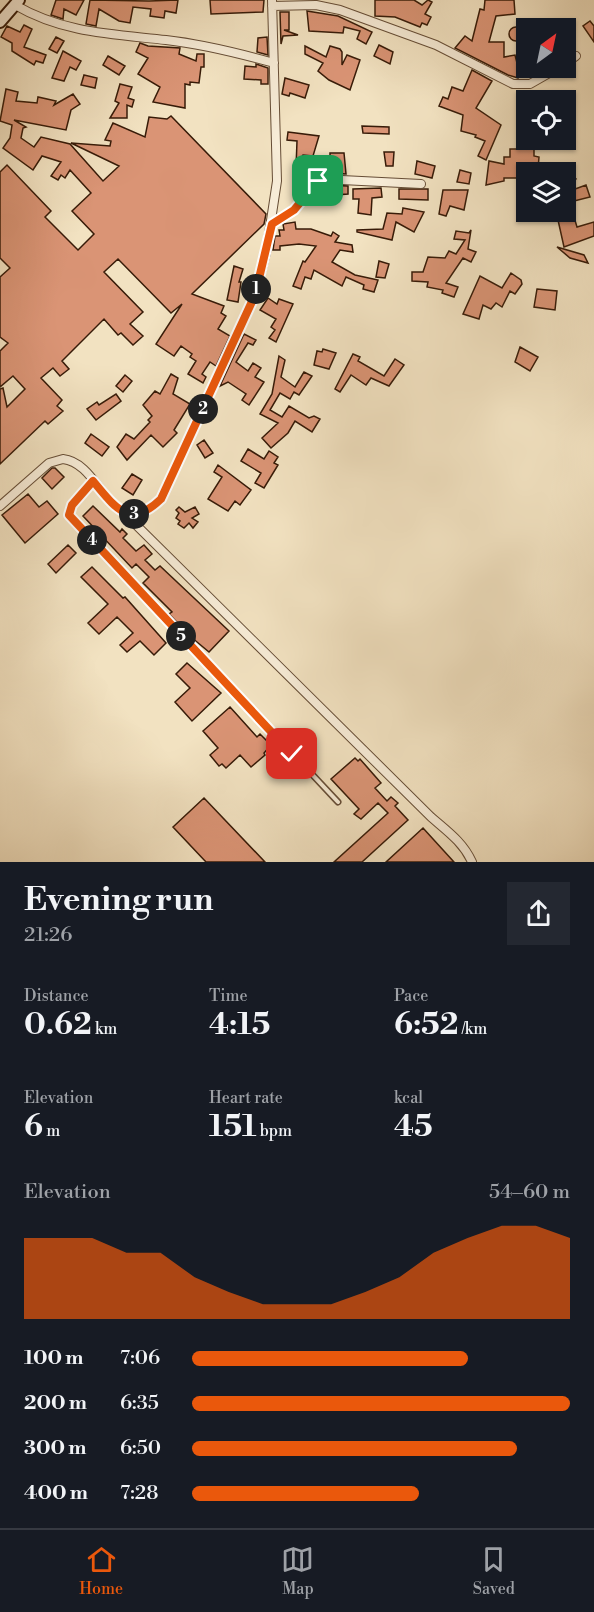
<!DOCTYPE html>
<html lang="en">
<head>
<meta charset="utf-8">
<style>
  :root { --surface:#171b24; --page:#242831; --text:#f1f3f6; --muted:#9ea1a6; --line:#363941; --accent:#ea580c }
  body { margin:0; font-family:"Libre Bodoni",serif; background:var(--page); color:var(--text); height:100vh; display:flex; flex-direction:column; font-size:22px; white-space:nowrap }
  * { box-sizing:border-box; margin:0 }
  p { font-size:20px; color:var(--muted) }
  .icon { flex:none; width:33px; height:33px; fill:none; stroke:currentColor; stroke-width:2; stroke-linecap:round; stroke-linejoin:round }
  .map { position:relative; height:862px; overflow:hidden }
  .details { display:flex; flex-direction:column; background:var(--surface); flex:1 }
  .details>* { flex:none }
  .needle { width:39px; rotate:33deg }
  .fabs { position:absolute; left:516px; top:18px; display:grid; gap:12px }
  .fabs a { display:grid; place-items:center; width:60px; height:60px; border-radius:0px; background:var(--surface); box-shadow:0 2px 4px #0004; font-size:30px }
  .pin { position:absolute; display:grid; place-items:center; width:51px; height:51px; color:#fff; margin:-26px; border-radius:12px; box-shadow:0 3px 9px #0006 }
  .km { position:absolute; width:30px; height:30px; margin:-15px; border-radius:50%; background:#222; color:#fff; font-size:16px; line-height:30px; text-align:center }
  .round { display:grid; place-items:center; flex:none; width:63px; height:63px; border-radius:0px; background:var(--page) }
  .summary { display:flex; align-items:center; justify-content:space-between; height:102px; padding:0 24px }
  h1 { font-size:33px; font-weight:700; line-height:45px }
  .figures { display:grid; grid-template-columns:repeat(3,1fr); gap:9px; height:102px; padding:6px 24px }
  .figures div { display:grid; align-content:center }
  .figures b { font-size:30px; font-weight:700 }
  .figures small { font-size:16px; font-weight:400 }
  .figures p { font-size:16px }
  .chart { height:168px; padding:12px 24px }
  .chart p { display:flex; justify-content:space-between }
  .chart svg { width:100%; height:108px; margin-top:6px; fill:var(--accent); opacity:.7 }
  ul { padding:0 24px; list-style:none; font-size:20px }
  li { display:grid; grid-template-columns:96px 72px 1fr; align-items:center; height:45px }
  li i { height:15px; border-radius:8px; background:var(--accent) }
  .tabs { display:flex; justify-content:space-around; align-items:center; height:84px; border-top:2px solid var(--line); background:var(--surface); font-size:16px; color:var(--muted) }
  .tabs a { display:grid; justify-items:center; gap:3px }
  .tabs .active { color:var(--accent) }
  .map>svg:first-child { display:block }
  .building { fill:#da9475; stroke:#371b08; stroke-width:1.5 }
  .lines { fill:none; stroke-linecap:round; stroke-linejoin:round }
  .lane-casing { stroke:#664d36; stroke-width:7 }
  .street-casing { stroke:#664d36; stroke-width:10 }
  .secondary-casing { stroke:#371b08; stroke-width:14 }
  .lane { stroke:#f7ecd7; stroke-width:4 }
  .street { stroke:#f7ecd7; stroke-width:8 }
  .secondary { stroke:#f7ecd7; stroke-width:10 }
  .route-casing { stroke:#fff; stroke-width:12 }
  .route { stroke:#ea580c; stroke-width:8 }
</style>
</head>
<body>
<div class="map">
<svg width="594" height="862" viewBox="0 0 594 862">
  <rect width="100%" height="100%" fill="#f2e2c1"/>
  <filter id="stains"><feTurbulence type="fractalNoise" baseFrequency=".00333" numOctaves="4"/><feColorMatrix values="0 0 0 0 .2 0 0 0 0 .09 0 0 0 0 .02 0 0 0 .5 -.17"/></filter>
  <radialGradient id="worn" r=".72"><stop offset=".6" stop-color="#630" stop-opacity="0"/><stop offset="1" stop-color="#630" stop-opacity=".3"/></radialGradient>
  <path class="building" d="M56,0H84L76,15L64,9L63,19L51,15Z
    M90,0L149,1L178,0L176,13L165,11L164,18L150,16L151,9L133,7L130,23L119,21L99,9L96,26L86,24Z
    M210,0H264L263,12L211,14Z
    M375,0H414L422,5L428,0L432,2L425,14L431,17L427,25L422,23L420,27L395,17L375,16Z
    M485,0H514L515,14L496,16L489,42H504V57L515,55L518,67L525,69L523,75L519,74L518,78L508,75L455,48L465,36L472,41L480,9L484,10Z
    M307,11L338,16L372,32L366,44L357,39L360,31L344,27L343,33L309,31Z
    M280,12H289V30H284L298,35L283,36L281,44Z
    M590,21L594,26V42L583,26Z
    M24,25L32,29L24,47L46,55L43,63L36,61L34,65L12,51V43L1,37L7,26L20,32Z
    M509 34a7 7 0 1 1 14 0a7 7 0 1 1-14 0Z
    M56,37L64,41L57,53L49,49Z
    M267,37L268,55L257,52L258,38Z
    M140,43L148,46L180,48L179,54L196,61L197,54H204V67H201L199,83L190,82V85L185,84V108L153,102L160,87L138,74L148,58L136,52Z
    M379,45L393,52L390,64L374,56Z
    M305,46L326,57L330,46L340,49L342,52V65L347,55L360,60L350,90L329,80L318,71L323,63L305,54Z
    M63,51L81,61L76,70L70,67L64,81L52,78Z
    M108,56L125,66L119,75L103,65Z
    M256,64L268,68V84H261V80L244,79L245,66L256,67Z
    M472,70L492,81L476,108L501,125L486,160L478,156L485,141L475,137L476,135L461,131L463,115L439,106L443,97L448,99L452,87L463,91Z
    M84,75L97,78L95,88L81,85Z
    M285,78L309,85L305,98L290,93L289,96L282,94Z
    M120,84L132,87L128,98L134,100L132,107L127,105V118H110L119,103L115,101Z
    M6,89L18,92L16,101L37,103L38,97L56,101L54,105L73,94L80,104L71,110L66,130L14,120L26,127L23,128L21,138L34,147L41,137L70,144L103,181L119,166L71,143L110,146L111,141L105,140L113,123L145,137L149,117L167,119L171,116L266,214L264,224L192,294L224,306L221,313L226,316L218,329L230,336L216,366L210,362L202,374L206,377L203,383L188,374L196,361L190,357L192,354L181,346L174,356L156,344L182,304L171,313L118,259L104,272L143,312L130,324L143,336L133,345L121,333L118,335L104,319L62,361L69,369L60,376L53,368L41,378L62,400L57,406L63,411L48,424L45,421L0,464V389L3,388L7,407L25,389L13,376L0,387V351L8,343L0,337V277L10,268L0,258V172L7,165L51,211L45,217L78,250L94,234L72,211L91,193L70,170L65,178L61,175L58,180L51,176L61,162L42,156L33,170L3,148L10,138L12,125L0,121Z
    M566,94H574L575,113L566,114Z
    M362,126L389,127V134L363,133Z
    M288,132L319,136L313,156L303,155L296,168L297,141L287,140Z
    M520,143H534V156L539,157L538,169L530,168V172H526V178H504V181L486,185L489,161L504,164V157H510V149H520Z
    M384,152H394L393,166H386Z
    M330,153H344L346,174L330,173Z
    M417,161L435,166L432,178L415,174Z
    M460,170L471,173L469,184L457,182Z
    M566,171L576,179L567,192L586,185L590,197L566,203Z
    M324,185L348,186V194L335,195V199L317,197V190Z
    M381,188L382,197L372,198L371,215L358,213L359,199H353V189Z
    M399,189H428V200L399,199Z
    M443,190H468L464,210L450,206L446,216L439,214Z
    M403,208L424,212L414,232L396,222L392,240L357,232V230L383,229L387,213L402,214Z
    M574,217L577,227L594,222V236L564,247L558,220Z
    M295,222L296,229H311L331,236L333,232L339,236L335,242L352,245L353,252L340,250L332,262L355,275L378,280L374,292L363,289L364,285L346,277L342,286L314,270L311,279L305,277L301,289L293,286L303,261L305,262L316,246L299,244L280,246V250H273L275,236H280L279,230H284L283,224Z
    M471,230L468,249L476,252L471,262L463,258L446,283L458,287L454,297L442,293L443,290L427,287L428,282L412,281V272H423L428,257L445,258L449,251L456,254L465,240L454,239L456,231L469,233Z
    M557,247L584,255L588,263L570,258Z
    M379,261L389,264L385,278L376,277Z
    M234,266L243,269L239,282H241L238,302L227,300Z
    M511,273L521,280L522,284L515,294L510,291L502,307L496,303L491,309L483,305L479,319L463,314L480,276L502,288Z
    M537,289L557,291L555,310L534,307Z
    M268,298L277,304L279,299L293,304L276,342L269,338L275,330L271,327L276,319L260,310Z
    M244,334L256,340L253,345L248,343L236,362L248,371L253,363L261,368L255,377L264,382L249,405L242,400L246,394L228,382L220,386Z
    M520,347L538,357L530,371L515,362Z
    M323,349L336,353L329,369L314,365L317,351L322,352Z
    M353,354L360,357L358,361L384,376L395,359L404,365L389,386L371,378L366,385L351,375L340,392L335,389Z
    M279,356L285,360L281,377L295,387L304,372L312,376L299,395L294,392L290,399L280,393L270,410L282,417L289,406L309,418L314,416L320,419L312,432L295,421L288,433L271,448L262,438L278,423L260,414L272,394Z
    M171,374L178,378L173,394L190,404L174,430L177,433L163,447L151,435L127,460L117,447L126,434L134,439L150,422L148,420L152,416L143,405L155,391L160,394Z
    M125,375L132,381L123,392L116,386Z
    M116,394L121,401L96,420L87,409L97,402L99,405Z
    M91,434L109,447L102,456L85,443Z
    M204,440L213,453L205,458L197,445Z
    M248,449L264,459L269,451L278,457L274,463L278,465L264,488L255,483L261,473L241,461Z
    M218,465L251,490L240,505L235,501L228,511L208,499L222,477L214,472Z
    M52,468H55L64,477L52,489L42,478Z
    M132,474L142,480L133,495L122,488Z
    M28,494L39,507L47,501L58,514L25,543L2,515Z
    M93,506L120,532L122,529L127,534L123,538L136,551L144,545L152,554L145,560L155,570L160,566L229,631L209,652L191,637L169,614L172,612L143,583L149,577L136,564L132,568L83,516Z
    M179,507L185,512L195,507L199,514L192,518L198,522L193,528L189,523L184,528L178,524L180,521L176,518L179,513L176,510Z
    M68,545L76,553L56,573L48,564Z
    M92,567L123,598L125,597L166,643L154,655L140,641L127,652L120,645L133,633L117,617L99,634L88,623L108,604L81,577Z
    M187,663L221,693L192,721L175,702L190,688L176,674Z
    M230,707L257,737L260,734L271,745L264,753L265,755L251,767L240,755L226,768L222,764L219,766L210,755L218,748L203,731Z
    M355,758L358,761L360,759L381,783L375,788L387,801L391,797L398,803L395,806L408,820L362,862H334L388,813L378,803L361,819L354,814L359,809L331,779Z
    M204,798L265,862H206L173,827Z
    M423,828L454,862H386Z"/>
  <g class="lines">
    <g class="lane-casing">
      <path id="lane" d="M93,481L72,505L69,515L338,802"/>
    </g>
    <g class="street-casing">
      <path id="street" d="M15,5C63,33 112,34 166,40C202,44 238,53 274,63
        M272,6L316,5L340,10L436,45L513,84H530L558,68
        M566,63L576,56
        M272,224L294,210L314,184L322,179L421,184
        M0,506L49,463L63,459C103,463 111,548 161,499L255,295L266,253L277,181L272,0
        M124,513L431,817C447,831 463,842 472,862"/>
    </g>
    <g class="secondary-casing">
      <path id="secondary" d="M0,22L19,0"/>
    </g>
    <use href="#lane" class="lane"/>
    <use href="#street" class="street"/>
    <use href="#secondary" class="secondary"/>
  </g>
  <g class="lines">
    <g class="route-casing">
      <path id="route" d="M292,754L69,515L72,505L93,481C115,507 129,530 161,499L255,295L272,224L294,210L318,181"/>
    </g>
    <use href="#route" class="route"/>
  </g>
  <rect width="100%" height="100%" filter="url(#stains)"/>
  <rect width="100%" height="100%" fill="url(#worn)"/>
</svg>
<div class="fabs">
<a><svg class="needle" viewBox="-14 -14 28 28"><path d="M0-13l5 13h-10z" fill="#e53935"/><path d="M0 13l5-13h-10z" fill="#9ea1a6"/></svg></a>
<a><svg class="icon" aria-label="locate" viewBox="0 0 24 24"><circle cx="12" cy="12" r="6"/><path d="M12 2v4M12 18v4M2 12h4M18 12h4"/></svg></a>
<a><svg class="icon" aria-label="layers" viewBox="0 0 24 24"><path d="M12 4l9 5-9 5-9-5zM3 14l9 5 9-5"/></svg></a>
</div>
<div class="pin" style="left:318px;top:181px;background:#1e9e55"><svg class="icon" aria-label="arrive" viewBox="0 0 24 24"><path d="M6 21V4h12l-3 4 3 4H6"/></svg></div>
<div class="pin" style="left:292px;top:754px;background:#d93025"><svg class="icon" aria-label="check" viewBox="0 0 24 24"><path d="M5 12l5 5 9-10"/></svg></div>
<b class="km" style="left:256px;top:289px">1</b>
<b class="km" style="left:203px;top:409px">2</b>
<b class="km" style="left:134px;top:514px">3</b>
<b class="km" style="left:92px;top:540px">4</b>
<b class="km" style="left:181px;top:636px">5</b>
</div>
<section class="details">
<div class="summary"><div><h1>Evening run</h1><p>21:26</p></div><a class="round"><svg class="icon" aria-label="share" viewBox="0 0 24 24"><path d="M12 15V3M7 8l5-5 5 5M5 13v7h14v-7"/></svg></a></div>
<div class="figures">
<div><p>Distance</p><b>0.62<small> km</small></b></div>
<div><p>Time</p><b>4:15</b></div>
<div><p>Pace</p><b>6:52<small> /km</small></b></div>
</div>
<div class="figures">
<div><p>Elevation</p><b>6<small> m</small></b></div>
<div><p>Heart rate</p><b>151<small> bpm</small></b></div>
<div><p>kcal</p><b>45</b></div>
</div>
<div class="chart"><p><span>Elevation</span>54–60 m</p>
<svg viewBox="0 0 160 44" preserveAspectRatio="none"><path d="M0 44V11L10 11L20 11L30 17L40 17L50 27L60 33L70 38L80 38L90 38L100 33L110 27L120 17L130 11L140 6L150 6L160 11V44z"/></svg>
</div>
<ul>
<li><b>100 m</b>7:06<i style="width:73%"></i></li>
<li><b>200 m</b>6:35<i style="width:100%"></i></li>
<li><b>300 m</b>6:50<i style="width:86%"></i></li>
<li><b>400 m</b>7:28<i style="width:60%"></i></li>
</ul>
</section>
<nav class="tabs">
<a class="active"><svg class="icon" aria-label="home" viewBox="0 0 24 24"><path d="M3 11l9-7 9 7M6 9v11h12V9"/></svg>Home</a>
<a><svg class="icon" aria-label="map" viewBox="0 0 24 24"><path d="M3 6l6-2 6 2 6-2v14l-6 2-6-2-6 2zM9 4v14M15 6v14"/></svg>Map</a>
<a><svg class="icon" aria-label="saved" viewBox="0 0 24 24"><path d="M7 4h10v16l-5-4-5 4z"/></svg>Saved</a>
</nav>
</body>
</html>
